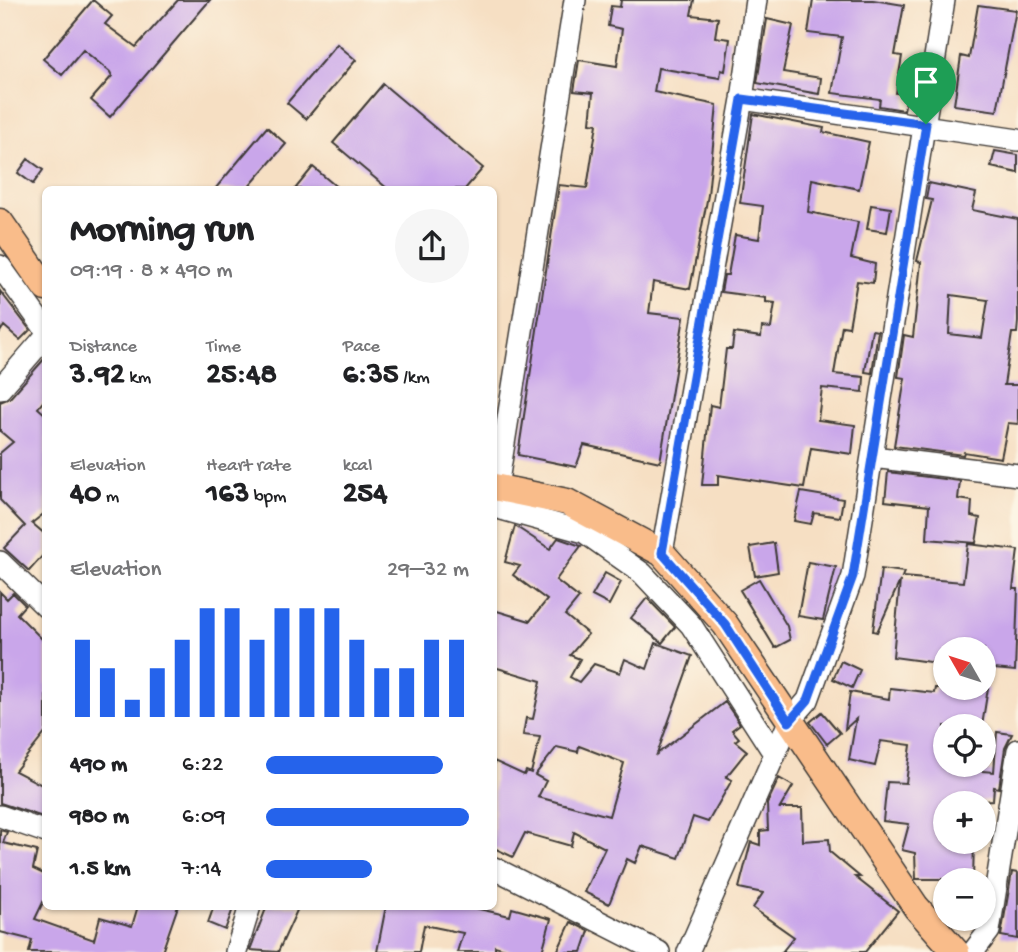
<!DOCTYPE html>
<html lang="en">
<head>
<meta charset="utf-8">
<style>
  :root { --surface:#fff; --page:#f6f6f6; --text:#202124; --muted:#757577; --accent:#2563eb }
  body { margin:0; font-family:"Gochi Hand",sans-serif; background:var(--page); color:var(--text); height:100vh; display:flex; flex-direction:column; font-size:26px; white-space:nowrap }
  * { box-sizing:border-box; margin:0 }
  p { font-size:23px; color:var(--muted) }
  .icon { flex:none; width:38px; height:38px; fill:none; stroke:currentColor; stroke-width:2; stroke-linecap:round; stroke-linejoin:round }
  .map { position:relative; flex:1; overflow:hidden }
  .details { position:absolute; left:42px; top:186px; width:455px; height:724px; display:flex; flex-direction:column; background:var(--surface); border-radius:10px; box-shadow:0 2px 5px #0004 }
  .details>* { flex:none }
  .needle { width:46px; rotate:309deg }
  .tools { position:absolute; left:933px; top:637px; display:grid; gap:14px }
  .tools a { display:grid; place-items:center; width:63px; height:63px; border-radius:50%; background:var(--surface); box-shadow:0 2px 5px #0004; font-size:35px }
  .pin { position:absolute; display:grid; place-items:center; width:60px; height:60px; color:#fff; margin:-72px -30px; border-radius:50% 50% 50% 0; rotate:-45deg; box-shadow:0 0 7px #0007 }
  .pin .icon { rotate:45deg }
  .round { display:grid; place-items:center; flex:none; width:74px; height:74px; border-radius:37px; background:var(--page) }
  .summary { display:flex; align-items:center; justify-content:space-between; height:119px; padding:0 28px }
  h1 { font-size:38px; font-weight:700; line-height:52px }
  .metrics { display:grid; grid-template-columns:repeat(3,1fr); gap:10px; height:119px; padding:7px 28px }
  .metrics div { display:grid; align-content:center }
  .metrics b { font-size:30px; font-weight:700 }
  .metrics small { font-size:19px; font-weight:400 }
  .metrics p { font-size:19px }
  .chart { height:196px; padding:14px 28px }
  .chart p { display:flex; justify-content:space-between }
  .chart svg { width:100%; height:126px; margin-top:7px; stroke:var(--accent); stroke-width:6 }
  ul { padding:0 28px; list-style:none; font-size:23px }
  li { display:grid; grid-template-columns:112px 84px 1fr; align-items:center; height:52px }
  li i { height:18px; border-radius:9px; background:var(--accent) }
  .map>svg:first-child { display:block }
  .building { fill:#c9a6ea; fill-rule:evenodd }
  .lines { fill:none; stroke-linecap:round; stroke-linejoin:round }
  .minor-casing { stroke:#3d3935; stroke-width:24 }
  .major-casing { stroke:#3d3935; stroke-width:29 }
  .minor { stroke:#fff; stroke-width:21 }
  .major { stroke:#f9bc8a; stroke-width:26 }
  .route-casing { stroke:#fff; stroke-width:14 }
  .route { stroke:#2563eb; stroke-width:9 }
</style>
</head>
<body>
<div class="map">
<svg width="1018" height="952" viewBox="0 0 1018 952">
  <rect width="100%" height="100%" fill="#fcf5e5"/>
  <filter id="ink" filterUnits="userSpaceOnUse"><feTurbulence type="fractalNoise" baseFrequency=".0143" numOctaves="2"/><feDisplacementMap in="SourceGraphic" scale="14" xChannelSelector="R" yChannelSelector="G"/><feConvolveMatrix kernelMatrix="1 2 1 2 8 2 1 2 1" color-interpolation-filters="sRGB"/></filter>
  <filter id="wash" filterUnits="userSpaceOnUse"><feTurbulence type="fractalNoise" baseFrequency=".00686" numOctaves="4" result="noise"/><feDisplacementMap in="SourceGraphic" scale="28" xChannelSelector="R" yChannelSelector="G"/><feGaussianBlur stdDeviation="1.57" result="paint"/><feColorMatrix in="noise" values="0 0 0 0 0 0 0 0 0 0 0 0 0 0 0 0 0 1.4 0 .05"/><feComposite in="paint" operator="in"/></filter>
  <g filter="url(#wash)">
    <rect width="100%" height="100%" fill="#f6dfc3"/>
    <g id="blocks">
      <path class="building" d="M93,0L112,16L105,24L136,47L178,0H210L110,117L91,100L112,76L110,72L83,50L62,75L43,59Z
        M621,0H694L691,15L718,18L715,37L730,39L725,71L721,70L720,78L658,68L654,92L717,105L708,195L690,289L653,282L649,313L684,317L660,462L584,445L576,467L518,455L559,185L587,188L597,124L590,123L593,93L574,91L579,60L617,66L622,29L608,26L611,6L620,7Z
        M813,0H873L904,5L895,55L902,56L896,93L907,95L904,110L879,106L880,99L832,93L842,37L808,33Z
        M978,5L1016,10L997,111L954,105L961,56L969,58Z
        M767,19L793,25L783,72L821,78L819,94L757,83Z
        M337,44L356,60L306,119L287,103Z
        M383,84L483,168L465,189H388L333,143Z
        M753,114L824,128L823,132L869,142L859,189L812,179L808,212L858,222L851,258L875,264L873,283L857,281L849,327L842,326L834,374L864,377L863,392L822,388L818,420L855,425L852,454L811,448L804,488L718,475V485H702L710,405L719,407L726,349H732L734,333L761,337L762,327L771,328L775,303L766,302V298L721,292L724,275H728L735,235L759,239L763,206L740,203Z
        M267,127L286,144L247,189H215Z
        M995,151L1018,155V173L991,167Z
        M28,159L43,170L33,184L18,173Z
        M313,167L339,189H295Z
        M929,183L976,193L972,210L1018,219V322L1017,333H1012L1004,385H1018V424L1008,423L1001,458L964,452L963,455L894,446L905,378L898,377L904,335L913,337L921,262L917,261L932,200L926,199ZM951,295L988,300L982,338L949,334Z
        M871,205L891,208L887,232L867,229Z
        M0,291L30,330L20,340L4,326L0,332Z
        M872,330L878,331L872,373L865,372Z
        M46,357V398L38,408L46,415V512L32,523L46,535V552L29,571L4,548L25,526L0,500V453L13,442L0,431V402L10,398Z
        M888,472L960,481L958,499L972,501L971,516L980,518L976,543L927,539L929,506L885,501Z
        M801,492L843,499L840,517L814,513L811,524L794,521Z
        M515,526L550,549L558,538L581,546L556,580L579,598L565,615L588,634L570,655L580,659L570,677L579,682L594,664L620,673L625,659L647,669L656,643L692,656L657,754L725,702L740,724L732,730L739,738L735,741L747,751L726,777L732,780L708,822L693,817L679,858L642,846L635,863L627,859L609,904L584,892L605,848L574,832L571,846L525,833L513,857L494,848V761L524,775L526,771L531,773L540,737L523,735L526,718L533,719L541,681L494,667V610L530,621L547,600L513,575L520,566L505,562ZM579,746L624,763L609,816L538,797L546,781L535,775L557,747L578,752Z
        M774,543L778,572L755,576L750,547Z
        M968,544L1018,550L1013,589H1018L1015,671L984,668V649H945V664L893,657L900,581L877,632L873,631L881,569L904,572L902,577L963,582Z
        M808,562L836,567L823,620L798,616Z
        M605,573L621,582L609,605L592,596Z
        M759,579L787,626L790,640L775,648L740,590Z
        M0,592L7,599L13,593L25,605L17,614L46,643V732L15,771L46,787V818L0,803Z
        M647,598L675,627L662,643L631,618Z
        M841,661L860,670L852,688L833,679Z
        M890,688L934,693L935,688H988L982,726H945V765H956V769L994,772L997,732L1012,734L1005,748L999,788L994,787L993,800L945,803V842H974L973,879H916L915,853L902,850L909,824L883,821L887,782L906,783L911,745L881,741L875,766L849,760L856,719L845,729L850,692L889,699Z
        M822,712L840,733L827,744L810,722Z
        M779,778L793,786L780,808H802L803,841L829,839L830,852L860,877H855L898,911L865,952H782L794,937L753,908L763,893L739,888L751,842L760,845V831L768,830L767,804Z
        M0,830L7,832L3,843L37,851L33,869L46,875V896L35,919L94,940L100,917L132,926L138,906H178L162,952H29L32,940L0,932Z
        M1012,872L1018,873V939L1001,936Z
        M214,906H234L225,930L208,923Z
        M267,906H299L278,952L250,950Z
        M386,906H466L510,916L512,908L551,919L542,952H516L495,946V952H457L463,933L424,925L419,952H377Z
        M571,922L589,931L582,952H557Z"/>
    </g>
  </g>
  <g filter="url(#ink)">
    <use href="#blocks" fill-opacity="0" stroke="#3d3935" stroke-width="2"/>
    <g class="lines">
      <g class="minor-casing">
        <path id="minor" d="M742,99L1018,140
          M0,266L46,330
          M0,389L46,336
          M873,457L1018,475
          M497,487L575,0
          M494,507L584,532L642,573L691,625L775,755
          M662,553L742,99L756,0
          M0,562L46,607
          M0,816L46,832
          M494,868L659,952
          M236,952L250,906
          M688,952L789,722L808,700L853,576L944,0
          M973,952L989,931L1018,750"/>
      </g>
      <g class="major-casing">
        <path id="major" d="M0,222L46,288
          M494,487L567,502L662,553L725,624L916,907L956,952"/>
      </g>
      <use href="#minor" class="minor"/>
      <use href="#major" class="major"/>
    </g>
  </g>
  <g class="lines" filter="url(#ink)">
    <g class="route-casing">
      <path id="route" d="M742,99L926,124L853,576L808,700L789,722L725,624L662,553Z"/>
    </g>
    <use href="#route" class="route"/>
  </g>
</svg>
<div class="tools">
<a><svg class="needle" viewBox="-14 -14 28 28"><path d="M0-13l5 13h-10z" fill="#e53935"/><path d="M0 13l5-13h-10z" fill="#757577"/></svg></a>
<a><svg class="icon" aria-label="locate" viewBox="0 0 24 24"><circle cx="12" cy="12" r="6"/><path d="M12 2v4M12 18v4M2 12h4M18 12h4"/></svg></a>
<a>+</a>
<a>−</a>
</div>
<div class="pin" style="left:926px;top:124px;background:#1e9e55"><svg class="icon" aria-label="arrive" viewBox="0 0 24 24"><path d="M6 21V4h12l-3 4 3 4H6"/></svg></div>
<section class="details">
<div class="summary"><div><h1>Morning run</h1><p>09:19 · 8 × 490 m</p></div><a class="round"><svg class="icon" aria-label="share" viewBox="0 0 24 24"><path d="M12 15V3M7 8l5-5 5 5M5 13v7h14v-7"/></svg></a></div>
<div class="metrics">
<div><p>Distance</p><b>3.92<small> km</small></b></div>
<div><p>Time</p><b>25:48</b></div>
<div><p>Pace</p><b>6:35<small> /km</small></b></div>
</div>
<div class="metrics">
<div><p>Elevation</p><b>40<small> m</small></b></div>
<div><p>Heart rate</p><b>163<small> bpm</small></b></div>
<div><p>kcal</p><b>254</b></div>
</div>
<div class="chart"><p><span>Elevation</span>29–32 m</p>
<svg viewBox="0 0 160 44" preserveAspectRatio="none"><path d="M5 44V17M15 44V27M25 44V38M35 44V27M45 44V17M55 44V6M65 44V6M75 44V17M85 44V6M95 44V6M105 44V6M115 44V17M125 44V27M135 44V27M145 44V17M155 44V17"/></svg>
</div>
<ul>
<li><b>490 m</b>6:22<i style="width:87%"></i></li>
<li><b>980 m</b>6:09<i style="width:100%"></i></li>
<li><b>1.5 km</b>7:14<i style="width:52%"></i></li>
</ul>
</section>
</div>
</body>
</html>
